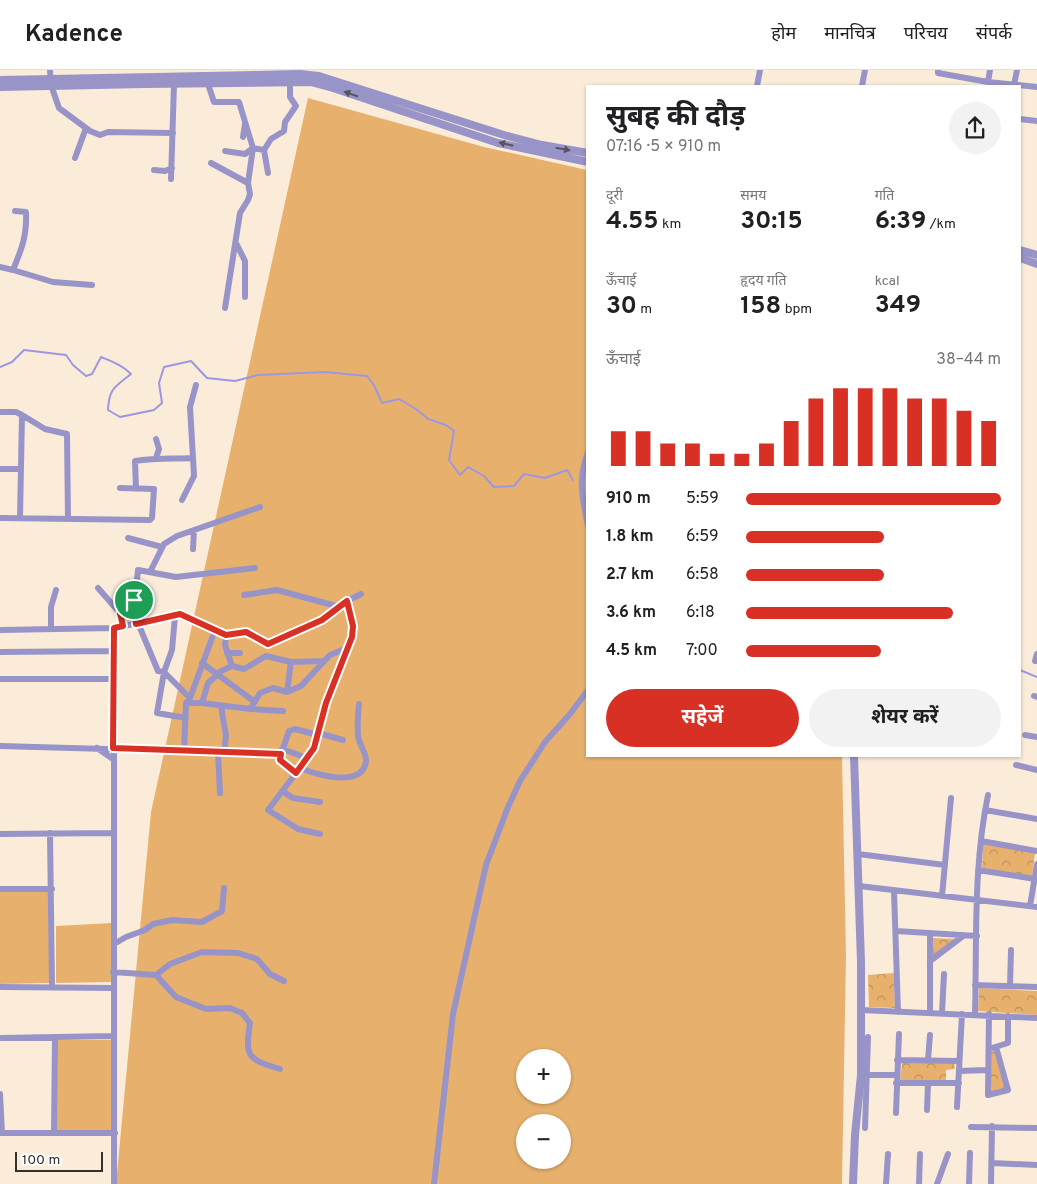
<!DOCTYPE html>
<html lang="hi">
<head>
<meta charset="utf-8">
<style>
  :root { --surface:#fff; --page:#f2f2f2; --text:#202124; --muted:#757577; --line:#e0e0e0; --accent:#d93025 }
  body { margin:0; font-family:Overpass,"Noto Sans Devanagari",sans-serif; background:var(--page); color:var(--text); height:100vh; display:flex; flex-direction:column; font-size:19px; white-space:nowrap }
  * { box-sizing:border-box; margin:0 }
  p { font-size:16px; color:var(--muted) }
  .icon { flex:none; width:28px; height:28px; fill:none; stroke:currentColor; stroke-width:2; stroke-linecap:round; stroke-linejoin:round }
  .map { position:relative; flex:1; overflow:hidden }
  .drawer { position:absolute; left:586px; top:15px; width:435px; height:672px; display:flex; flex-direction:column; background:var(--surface); border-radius:0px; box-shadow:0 1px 4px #0004 }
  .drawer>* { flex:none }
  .tools { position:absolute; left:516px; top:979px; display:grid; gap:10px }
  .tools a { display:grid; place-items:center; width:55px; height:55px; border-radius:50%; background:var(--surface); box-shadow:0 1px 4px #0004; font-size:25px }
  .scale { position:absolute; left:15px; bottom:12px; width:88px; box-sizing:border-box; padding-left:5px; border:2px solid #36302a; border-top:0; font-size:14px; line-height:18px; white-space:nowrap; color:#36302a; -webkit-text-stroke:4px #fff; paint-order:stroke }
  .pin { position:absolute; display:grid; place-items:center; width:42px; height:42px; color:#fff; margin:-21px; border:2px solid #fff; border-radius:50%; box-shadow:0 1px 5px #0007 }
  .round { display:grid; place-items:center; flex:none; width:52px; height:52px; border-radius:26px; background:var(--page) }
  .headline { display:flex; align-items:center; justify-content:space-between; height:85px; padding:0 20px }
  h1 { font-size:28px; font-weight:700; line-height:38px }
  .metrics { display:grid; grid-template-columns:repeat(3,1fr); gap:8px; height:85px; padding:5px 20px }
  .metrics div { display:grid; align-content:center }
  .metrics b { font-size:25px; font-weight:700 }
  .metrics small { font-size:14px; font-weight:400 }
  .metrics p { font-size:14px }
  .chart { height:140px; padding:10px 20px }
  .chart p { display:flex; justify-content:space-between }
  .chart svg { width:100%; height:90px; margin-top:5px; stroke:var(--accent); stroke-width:6 }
  .button { display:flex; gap:10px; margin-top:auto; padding:10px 20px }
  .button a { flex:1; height:58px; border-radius:30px; background:var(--accent); color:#fff; font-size:20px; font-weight:700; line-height:58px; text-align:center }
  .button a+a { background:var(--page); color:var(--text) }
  ul { padding:0 20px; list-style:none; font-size:16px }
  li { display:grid; grid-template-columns:80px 60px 1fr; align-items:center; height:38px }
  li i { height:12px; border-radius:6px; background:var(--accent) }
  header { display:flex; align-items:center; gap:30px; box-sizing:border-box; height:70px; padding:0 25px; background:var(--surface); border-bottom:1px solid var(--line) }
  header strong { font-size:24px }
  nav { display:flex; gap:28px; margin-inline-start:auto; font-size:18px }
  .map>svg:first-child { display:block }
  .grass { fill:#e7b16d; fill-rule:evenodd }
  .park { fill:url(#park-crowns) }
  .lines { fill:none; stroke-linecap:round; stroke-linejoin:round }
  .stream { stroke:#9d97e2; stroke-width:2 }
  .minor { stroke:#9894c8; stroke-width:6 }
  .tertiary { stroke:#9894c8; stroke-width:8 }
  .oneway { fill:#585361 }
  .route-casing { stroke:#fff; stroke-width:10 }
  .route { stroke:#d93025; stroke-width:6 }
</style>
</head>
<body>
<header>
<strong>Kadence</strong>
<nav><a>होम</a><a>मानचित्र</a><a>परिचय</a><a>संपर्क</a></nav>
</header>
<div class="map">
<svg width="1037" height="1114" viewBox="0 0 1037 1114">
  <defs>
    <pattern id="park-crowns" width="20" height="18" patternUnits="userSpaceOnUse" patternTransform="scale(1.25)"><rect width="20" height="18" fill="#e7b16d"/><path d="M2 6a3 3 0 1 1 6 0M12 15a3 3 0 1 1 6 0" fill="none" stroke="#bc905a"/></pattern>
  </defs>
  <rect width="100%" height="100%" fill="#fbecda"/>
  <path class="grass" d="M308,28L484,77L587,100L588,686H842L846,885L842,1114H116L151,742ZM525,988H562V1025H525ZM525,1052H562V1090H525Z
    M49,820V913L0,914V821Z
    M112,853L111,912L56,913V856Z
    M55,970H111L112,1061L56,1060Z"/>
  <path class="park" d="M983,774L1035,783L1032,806L982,798Z
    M931,868L958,869L932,887Z
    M894,903L895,938L869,937L868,905Z
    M979,918L1037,921V945L978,941Z
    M995,980L1005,1019L990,1023L991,982Z
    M902,993H954L955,999L946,1000V1010L900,1011Z"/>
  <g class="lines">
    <path class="stream" d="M0,297L12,292L24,280L66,285L73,295L86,306L92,304L101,287C113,292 122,295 131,304C115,317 109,318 108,340L120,347L154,340L162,333L159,313L164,297L191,291L207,308L235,311L258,305L325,302L367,306L374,315L382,333L399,329L416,339L428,349L446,355L454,361L449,390L460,405L468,397L484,406L494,417L514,416L524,404L545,408L567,400L573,410
      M1020,600L1037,607"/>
    <path class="minor" d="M50,0L51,15L59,38L90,61L100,65L108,62L173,63
      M938,0V3L988,12L1037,17
      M988,12L990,0
      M208,14L214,32H239L253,78L248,113L250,124L248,130L240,143L225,238
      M1014,15L1017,0
      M757,16L760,0
      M862,16L865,0
      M1020,49L1037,51
      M243,67L245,54
      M225,81L245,84L253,78L264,80
      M75,88L86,58
      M211,93L248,113
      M154,100L165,101L172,98
      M268,103L264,80L271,69L284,61L285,52L296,36L290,27V13
      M171,109L174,14
      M236,173L245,191V227
      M0,197L13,200C22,178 27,166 26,142L15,141
      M13,200L53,212L92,215
      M0,342H16L22,345L20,448
      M22,345L45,359L67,364L68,449
      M156,369L159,379L156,388
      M588,383C577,410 583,430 588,456
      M193,388L190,337L196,315
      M0,399H21
      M136,419L135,391C155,388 174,389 193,388L194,406L182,430
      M0,448L150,450L152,448L154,419L120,418
      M128,468L162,477
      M193,479L194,460
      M150,502L164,474L177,466L260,437
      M98,518L120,543L123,556
      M244,525L277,520L340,537
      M134,530L136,554
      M120,543L135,528L138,500L176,507L255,498
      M175,546L172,580L164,602L157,643L186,648
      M138,553L158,601L164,602L190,628
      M114,558V1114
      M51,559V537L56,520
      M0,560L114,558L180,545L215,560L190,628L186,633L184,681
      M0,582L114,581
      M227,583H240
      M1037,584L1035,591H1037
      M202,593L255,632
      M232,596L225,575L226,565L246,562L268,574L322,550L349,530L361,524
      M0,609H113
      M287,622L301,616L330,585L347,578
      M1034,626L1037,627
      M186,633H202L250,639L260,623L273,618L287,622L291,592
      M202,633L208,613L221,601L232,596L244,599L266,586L291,592L324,591
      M221,636L226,666L224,682
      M250,639L283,641
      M318,663L343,670
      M1025,665L1037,667
      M0,676L281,684
      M97,678L113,689
      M282,679L307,688
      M218,682L220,723
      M1016,695L1037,700
      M300,698C315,704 361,719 366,692C367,683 359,675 358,666C357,656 358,645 359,634
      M296,703L279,690L289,661L295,659L318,665
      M282,721L293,728L320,732
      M985,740L1037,749
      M50,763L52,917
      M0,764L113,763
      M320,764L298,759L268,740L315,678L326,633L353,562V552L347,531
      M981,771L1037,781
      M858,784L945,795
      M978,800L1035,809
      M859,816L1037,837
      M0,819H52
      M894,821L898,942
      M942,826L951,728
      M1030,836L1037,794
      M896,861L977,866
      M930,864V943
      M114,874L126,867L145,860L153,854L172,850L202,852L222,841L224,818
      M930,891L963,866
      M113,902L156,905L170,894L202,882L238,883L257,889L270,904L284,911
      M156,905L176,927L206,939L230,938L242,943L250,953C245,987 247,989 280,999
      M975,915L1037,917
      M1010,916L1011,880
      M0,917L113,918
      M861,940L1037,948
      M942,943L944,904
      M975,944C977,871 973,797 988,725
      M989,944L988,1025L1008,1020L996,977
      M0,968L114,966
      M992,978L1008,973V946
      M897,990L959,991
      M928,990L930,965
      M959,1001L987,1000
      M865,1005H897
      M896,1013H959
      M0,1024L2,1063
      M957,1037L962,944
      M927,1040L928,1013
      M896,1043L899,964
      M971,1057L1037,1058
      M865,1058L868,967
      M54,1062L55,967
      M0,1063H115
      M992,1093L1037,1095
      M434,1114L453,944L486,795L508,737L520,711L545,672L570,644L588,620
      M886,1114L888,1084
      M919,1114L920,1084
      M937,1114L948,1084
      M969,1114L970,1083
      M991,1114L992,1056"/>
    <path class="tertiary" d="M0,10L300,4L319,6L504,65L542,75L588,83
      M0,17L145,14L311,12L333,18L498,73L588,92
      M1020,180L1037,185
      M1020,188L1037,194
      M853,1114L855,1065L861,1005V892L854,686"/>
  </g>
  <defs><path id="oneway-solid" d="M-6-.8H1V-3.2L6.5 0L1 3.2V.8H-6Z" transform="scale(1.25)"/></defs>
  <g class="oneway">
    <use href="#oneway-solid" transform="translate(351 24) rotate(-161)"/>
    <use href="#oneway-solid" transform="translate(506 74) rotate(-167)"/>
    <use href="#oneway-solid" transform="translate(563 79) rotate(10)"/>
  </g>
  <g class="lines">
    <g class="route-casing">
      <path id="route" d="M134,530L136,554L180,544L226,565L246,562L268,574L322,550L347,531L353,556L352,567L326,633L314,678L296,703L280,690L281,684L113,678L114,558L123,556L120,543Z"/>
    </g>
    <use href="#route" class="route"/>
  </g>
</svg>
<div class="tools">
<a>+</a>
<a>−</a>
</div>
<div class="scale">100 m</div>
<div class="pin" style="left:134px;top:530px;background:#1e9e55"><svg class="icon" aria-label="arrive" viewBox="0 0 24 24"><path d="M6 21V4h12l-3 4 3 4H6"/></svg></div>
<section class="drawer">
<div class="headline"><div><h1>सुबह की दौड़</h1><p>07:16 · 5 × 910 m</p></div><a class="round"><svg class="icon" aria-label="share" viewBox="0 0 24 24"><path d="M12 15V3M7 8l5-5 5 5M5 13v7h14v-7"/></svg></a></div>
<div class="metrics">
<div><p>दूरी</p><b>4.55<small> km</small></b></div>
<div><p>समय</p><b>30:15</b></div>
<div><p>गति</p><b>6:39<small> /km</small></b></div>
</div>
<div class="metrics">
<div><p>ऊँचाई</p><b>30<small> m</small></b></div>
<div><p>हृदय गति</p><b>158<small> bpm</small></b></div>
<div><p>kcal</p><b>349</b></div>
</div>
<div class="chart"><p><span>ऊँचाई</span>38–44 m</p>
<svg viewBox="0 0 160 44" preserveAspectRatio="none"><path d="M5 44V27M15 44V27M25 44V33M35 44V33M45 44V38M55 44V38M65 44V33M75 44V22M85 44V11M95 44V6M105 44V6M115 44V6M125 44V11M135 44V11M145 44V17M155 44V22"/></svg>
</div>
<ul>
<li><b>910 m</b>5:59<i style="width:100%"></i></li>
<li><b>1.8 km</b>6:59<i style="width:54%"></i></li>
<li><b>2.7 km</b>6:58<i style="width:54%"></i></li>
<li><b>3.6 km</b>6:18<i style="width:81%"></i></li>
<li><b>4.5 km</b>7:00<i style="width:53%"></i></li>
</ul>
<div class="button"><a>सहेजें</a><a>शेयर करें</a></div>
</section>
</div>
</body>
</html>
